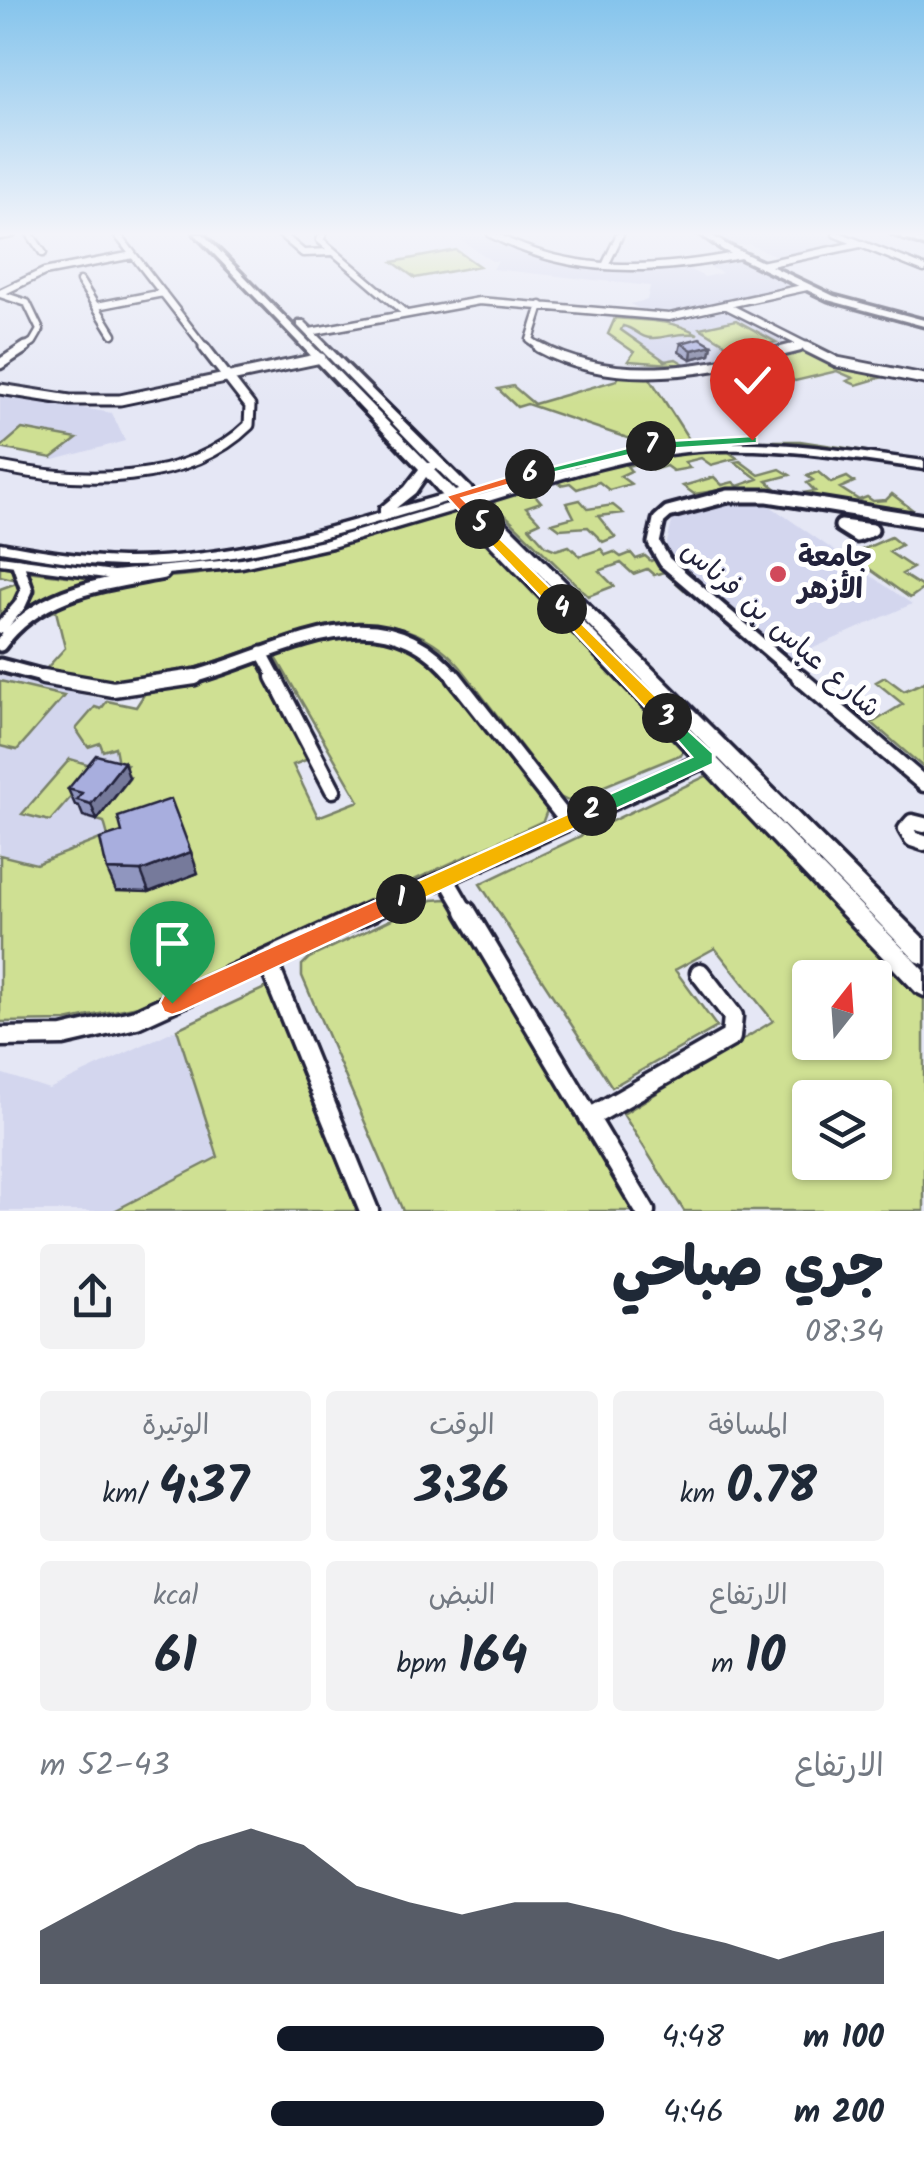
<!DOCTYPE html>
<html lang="ar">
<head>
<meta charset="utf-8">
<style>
  :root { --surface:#fff; --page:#f2f2f3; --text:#1f2937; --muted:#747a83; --accent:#111827 }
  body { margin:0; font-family:Kalam,"Playpen Sans Arabic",sans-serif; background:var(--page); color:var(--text); direction:rtl; height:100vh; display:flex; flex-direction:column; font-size:38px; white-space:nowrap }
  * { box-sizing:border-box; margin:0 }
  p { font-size:32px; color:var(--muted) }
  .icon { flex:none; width:55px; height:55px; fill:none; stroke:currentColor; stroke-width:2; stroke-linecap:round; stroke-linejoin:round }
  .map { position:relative; height:1211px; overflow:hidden; direction:ltr }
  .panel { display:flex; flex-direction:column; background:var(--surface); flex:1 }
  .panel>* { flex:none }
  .needle { width:65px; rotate:17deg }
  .fabs { position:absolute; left:792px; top:960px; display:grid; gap:20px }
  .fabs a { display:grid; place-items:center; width:100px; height:100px; border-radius:10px; background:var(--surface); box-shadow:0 2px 8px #0004; font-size:50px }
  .pin { position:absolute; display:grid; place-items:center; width:85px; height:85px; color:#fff; margin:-102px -42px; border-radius:50% 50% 50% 0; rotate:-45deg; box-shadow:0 0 10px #0007 }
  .pin .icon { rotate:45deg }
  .km { position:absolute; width:50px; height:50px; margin:-25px; border-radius:50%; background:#222; color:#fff; font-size:28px; line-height:50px; text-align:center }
  .round { display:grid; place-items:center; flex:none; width:105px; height:105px; border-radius:10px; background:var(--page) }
  .overview { display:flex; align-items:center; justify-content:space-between; height:170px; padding:0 40px }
  h1 { font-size:55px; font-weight:800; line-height:75px }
  .metrics { display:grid; grid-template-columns:repeat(3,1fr); gap:15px; height:170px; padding:10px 40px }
  .metrics div { display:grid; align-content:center; border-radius:10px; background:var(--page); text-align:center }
  .metrics b { font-size:50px; font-weight:800 }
  .metrics small { font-size:28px; font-weight:400 }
  .metrics p { font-size:28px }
  .chart { height:280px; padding:20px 40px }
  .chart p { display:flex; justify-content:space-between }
  .chart svg { width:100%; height:180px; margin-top:10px; fill:var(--accent); opacity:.7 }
  ul { padding:0 40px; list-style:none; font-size:32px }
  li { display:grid; grid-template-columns:160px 120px 1fr; align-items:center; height:75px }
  li i { height:25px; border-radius:12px; background:var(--accent) }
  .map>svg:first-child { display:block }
  .built { fill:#d3d6ee }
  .green { fill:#cfe093; stroke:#788167; stroke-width:2.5; fill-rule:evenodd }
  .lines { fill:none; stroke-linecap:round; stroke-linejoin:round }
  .street-far4-casing { stroke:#22223b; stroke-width:11 }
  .street-far3-casing { stroke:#22223b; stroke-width:15 }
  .street-far2-casing { stroke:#22223b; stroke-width:19 }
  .street-far1-casing { stroke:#22223b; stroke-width:21 }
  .street-casing { stroke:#22223b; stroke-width:25 }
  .secondary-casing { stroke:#22223b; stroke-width:7 }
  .street-far4 { stroke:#fff; stroke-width:6 }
  .street-far3 { stroke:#fff; stroke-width:9 }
  .street-far2 { stroke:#fff; stroke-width:11 }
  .street-far1 { stroke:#fff; stroke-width:14 }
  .street { stroke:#fff; stroke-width:18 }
  .secondary { fill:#fff; fill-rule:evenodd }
  .wall { fill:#9096bf; stroke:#22223b; stroke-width:2.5 }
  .shaded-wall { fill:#767a9b; stroke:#22223b; stroke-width:2.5 }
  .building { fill:#a8aede; stroke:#22223b; stroke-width:2.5 }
  .split-1 { fill:#f0652b; stroke:#fff; stroke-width:2.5 }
  .split-2 { fill:#f5b400; stroke:#fff; stroke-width:2.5 }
  .split-3 { fill:#22a559; stroke:#fff; stroke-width:2.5 }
  .split-4 { fill:#f5b400; stroke:#fff; stroke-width:2.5 }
  .split-5 { fill:#f5b400; stroke:#fff; stroke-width:2.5 }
  .split-6 { fill:#f0652b; stroke:#fff; stroke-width:2.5 }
  .split-7 { fill:#22a559; stroke:#fff; stroke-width:2.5 }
  .split-8 { fill:#22a559; stroke:#fff; stroke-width:2.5 }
  .poi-dot { fill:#d1495b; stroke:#fff; stroke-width:4 }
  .labels { text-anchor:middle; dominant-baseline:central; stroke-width:10; stroke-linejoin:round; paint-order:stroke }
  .poi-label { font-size:28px; font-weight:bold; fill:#22223b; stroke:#fff; text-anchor:start }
  .street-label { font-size:28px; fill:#22223b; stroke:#fff }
</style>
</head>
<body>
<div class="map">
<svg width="924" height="1211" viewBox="0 0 924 1211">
  <rect width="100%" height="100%" fill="#e5e7f5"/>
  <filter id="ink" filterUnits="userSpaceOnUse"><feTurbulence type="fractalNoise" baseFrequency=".01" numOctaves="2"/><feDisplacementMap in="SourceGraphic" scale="20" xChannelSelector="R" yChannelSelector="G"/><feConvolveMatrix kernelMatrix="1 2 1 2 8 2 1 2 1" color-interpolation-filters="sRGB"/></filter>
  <g filter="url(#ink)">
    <path class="built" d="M488,234L521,254L554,263L655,272L690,270L705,277L722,273L708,266L743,260L792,285L675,312L647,313L630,304L647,300L650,286L493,269L498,261H492L454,235Z
      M712,234H826L850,244L783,259L749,244L734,246Z
      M724,311L783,341L782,344L714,362L668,365L628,361L634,352L608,334L615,318L661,325Z
      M0,394L112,413L125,441L54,460L0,449Z
      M738,500L763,501L839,554L836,557L848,565L852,563L912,604L789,659L678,565L666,547L673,518L705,505Z
      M0,676L137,707L176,811L36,864L0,855Z
      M177,1029L218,1157L114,1211H0V1073L49,1089Z"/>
    <path class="green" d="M456,250L479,266L415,278L393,262Z
      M615,318C646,321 672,319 698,334C679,332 669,337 654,338C640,339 637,329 623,326L621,330L665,361L676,359L686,365L628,361L634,352L608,334Z
      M736,320L776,342L739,352L700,328Z
      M804,351L880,378L856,385L847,381L853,378L837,371L795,381L761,362Z
      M622,370L646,372L690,441H800L924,460C868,452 812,442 756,441C686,441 618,455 550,472L602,455L651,446L527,404L517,407L498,389L513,386L534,404L617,380Z
      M22,429L77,439L52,458L0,448Z
      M725,449L737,458L711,465L701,458L685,462L690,468L673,471L666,466L653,470L643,462L627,466L631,471L620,476L631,484L609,490L599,482L577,489L570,483L561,485L556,481L644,458Z
      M740,461L759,475L780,469L790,475L767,481L780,492L721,490L694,494L683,486L714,477L722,485L733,482L738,486L758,479L735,462Z
      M818,472L831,483L847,477L854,482L840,488L859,500L867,497L873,501L886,500L892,494L918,514L797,494L815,491L807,483L813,480L807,476Z
      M529,488L541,502L526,507L540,522L529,527L546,546L556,550L569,546L580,556L601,549L606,555L614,552L621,557L631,553L636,559L645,556L651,561L655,559L687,588L684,590L664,572L654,575L647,569L633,574L621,563L599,571L614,586L588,596L493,503L494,499Z
      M580,500L588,509L613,505L623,513L598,516L615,537L603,542L588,527L560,529L552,523L574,517L567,503Z
      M459,510L684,741L682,754L568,801L560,797C535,765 511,733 486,701C472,683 460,663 442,649C352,578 218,680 120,684C96,685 69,674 46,669L65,648L56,611L32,616L0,637V589L22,581L0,576V566C172,601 297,558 459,510Z
      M891,537L901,545L889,552L913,568L902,574L924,588L910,598L850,555Z
      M345,634L390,637L434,658L529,789L535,788L549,805L543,821L138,1006L66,1021L0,1022V855L36,864L108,836L104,822L97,820L129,779L119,775L127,765L118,763L115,747L103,751L100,743L88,747L76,729L95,707L101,709L107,701L136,707L145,693L259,657L316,756L293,765L318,817L359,801L274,654Z
      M885,677L904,691L924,682V768L872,723L903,704L876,682Z
      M0,681L64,696L17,750L0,746Z
      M70,759L97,767L50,821L22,814Z
      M708,775L717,778L924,993V1211H684L623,1114L773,1021L715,948L675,970L717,1027L612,1087L480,884ZM810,978H875V1042H810ZM810,1098H875V1162H810Z
      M446,899L456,905L637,1211H403L302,976V965L309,958L432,900Z
      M267,987L357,1211H114L218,1157L177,1029Z"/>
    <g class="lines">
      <g class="street-far4-casing">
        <path id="street-far4" d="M30,234L43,253
          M117,234L206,349
          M281,234L303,253L332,252
          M323,234L320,240L405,313
          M491,234C572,276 653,272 740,255
          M836,234L924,269
          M0,236L12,234
          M905,237L919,234
          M761,265L860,244
          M605,266L620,234
          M80,281L113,334
          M0,293L44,272L133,255
          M0,294L27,303L40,330L33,342L22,349
          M541,305L530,340L543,349
          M725,305L812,349
          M97,306L163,293
          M310,332L479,301L669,317L807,287
          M789,349L802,346"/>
      </g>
      <g class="street-far3-casing">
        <path id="street-far3" d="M539,347C619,391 716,368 799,347
          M807,347L837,362L924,379
          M0,364L26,347
          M0,389L70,400H120L321,358
          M0,467C79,483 186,487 249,425L250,406L204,347"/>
      </g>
      <g class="street-far2-casing">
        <path id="street-far2" d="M841,526L872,530L857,536Z
          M0,628L20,605L27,590L18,564
          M0,645C40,591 100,585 163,573
          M262,653L276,679
          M0,665L53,679
          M186,679C279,656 379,582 456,679
          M802,679L665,562L654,543L659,520L668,512L728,496H768L924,521"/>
      </g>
      <g class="street-far1-casing">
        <path id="street-far1" d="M43,677L113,689L195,677
          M274,677L333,790
          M454,677L568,822
          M799,677L924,784
          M924,825L912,822L906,829L912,839L924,843
          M446,878L467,914
          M367,914L711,757"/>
      </g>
      <g class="street-casing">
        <path id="street" d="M466,911L645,1211
          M267,960L369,1211
          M0,1037L63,1036L136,1019L372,911
          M589,1118L731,1037L733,1016L700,973"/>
      </g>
      <g class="secondary-casing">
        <path id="secondary" d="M195,234H203L428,463H431L298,326V322H304L478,495C547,475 616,451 687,445C766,437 846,451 924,461V469C846,458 766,444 686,452C617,459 551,482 485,502L924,939V964L916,961L472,505L470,506L924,970V996L916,992L457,510L332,547L242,567L113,579L0,564V556L113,571L242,559L324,541L451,503L449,501C342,533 233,568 121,566C80,565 40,558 0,551V543C40,550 81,557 122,558C210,559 296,538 380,513V508L405,487L419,469ZM437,469L458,490L455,491L434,470ZM426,477L442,495L396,508L415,493Z
          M700,234H709L729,246L834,296L924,320V326L828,300L723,250Z
          M892,234H903L924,241V246Z"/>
      </g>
      <use href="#street-far4" class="street-far4"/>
      <use href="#street-far3" class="street-far3"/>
      <use href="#street-far2" class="street-far2"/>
      <use href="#street-far1" class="street-far1"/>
      <use href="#street" class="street"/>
      <use href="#secondary" class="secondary"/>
    </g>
    <path class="wall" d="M681,343L712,345L710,354L691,359L679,352Z
      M129,778L97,820L83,816L79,806L75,805L68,789Z
      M107,870L198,873L149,892L116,891Z"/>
    <path class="shaded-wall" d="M712,345L710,354L691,359L692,350Z
      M124,762L129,778L97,820L91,804Z
      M191,852L198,873L149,892L141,871Z"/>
    <path class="building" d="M700,338L712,345L692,350L681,343Z
      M96,755L124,762L91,804L77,800L82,793L68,789Z
      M171,799L191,852L141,871L107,870L100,839L122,832L118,817Z"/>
  </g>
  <linearGradient id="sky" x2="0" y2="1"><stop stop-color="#85c4ec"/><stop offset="0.58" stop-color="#f3f4fa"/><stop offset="1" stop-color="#f3f4fa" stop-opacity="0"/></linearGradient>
  <rect width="924" height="403" fill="url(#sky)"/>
  <path class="split-1" d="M401,889L408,892L412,899L408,906L181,1012L172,1015L164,1012L160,1003L164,995Z"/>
  <path class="split-2" d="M592,803L599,805V817L408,906H393L389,899L393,892Z"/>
  <path class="split-3" d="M667,711L713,753V764L599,817H585V805L692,757L658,718Z"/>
  <path class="split-4" d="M562,604L673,713V723H660L556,613V605Z"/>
  <path class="split-5" d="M480,519L568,605V613H556L474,527V521Z"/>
  <path class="split-6" d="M530,470L537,474L535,477L462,498L485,521V527H474L446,496Z"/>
  <path class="split-7" d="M651,442L656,443V449L530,478L524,474Z"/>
  <path class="split-8" d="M752,436L757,437V443L651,450L645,446L651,442Z"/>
  <circle class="poi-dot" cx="778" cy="574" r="10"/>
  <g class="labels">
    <g class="poi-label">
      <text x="798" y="558">جامعة<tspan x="798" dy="32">الأزهر</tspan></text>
    </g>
    <g class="street-label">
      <text transform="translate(780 630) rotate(41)">شارع عباس بن فرناس</text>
    </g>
  </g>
</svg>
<div class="fabs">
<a><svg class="needle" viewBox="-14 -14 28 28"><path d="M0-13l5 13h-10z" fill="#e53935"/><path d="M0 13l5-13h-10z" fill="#747a83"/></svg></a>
<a><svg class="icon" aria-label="layers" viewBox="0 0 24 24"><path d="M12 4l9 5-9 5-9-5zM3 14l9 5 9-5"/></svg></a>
</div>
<div class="pin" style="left:172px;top:1003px;background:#1e9e55"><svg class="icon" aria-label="arrive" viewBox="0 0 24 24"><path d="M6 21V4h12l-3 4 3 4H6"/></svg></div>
<div class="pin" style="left:752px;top:440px;background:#d93025"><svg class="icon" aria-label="check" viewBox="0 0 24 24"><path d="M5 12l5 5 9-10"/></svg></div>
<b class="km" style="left:401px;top:899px">1</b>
<b class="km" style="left:592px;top:811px">2</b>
<b class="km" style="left:667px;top:718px">3</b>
<b class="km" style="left:562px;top:609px">4</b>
<b class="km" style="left:480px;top:524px">5</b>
<b class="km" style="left:530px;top:474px">6</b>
<b class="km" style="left:651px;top:446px">7</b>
</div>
<section class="panel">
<div class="overview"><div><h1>جري صباحي</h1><p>08:34</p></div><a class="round"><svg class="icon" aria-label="share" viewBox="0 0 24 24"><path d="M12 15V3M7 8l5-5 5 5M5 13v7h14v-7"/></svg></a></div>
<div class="metrics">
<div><p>المسافة</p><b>0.78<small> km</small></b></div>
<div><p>الوقت</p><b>3:36</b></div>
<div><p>الوتيرة</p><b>4:37<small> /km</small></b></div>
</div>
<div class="metrics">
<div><p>الارتفاع</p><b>10<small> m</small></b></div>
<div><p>النبض</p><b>164<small> bpm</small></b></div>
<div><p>kcal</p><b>61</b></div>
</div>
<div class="chart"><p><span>الارتفاع</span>43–52 m</p>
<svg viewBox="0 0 160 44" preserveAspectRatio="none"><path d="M0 44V31L10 24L20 17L30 10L40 6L50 10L60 20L70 24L80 27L90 24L100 24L110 27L120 31L130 34L140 38L150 34L160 31V44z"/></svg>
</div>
<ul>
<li><b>100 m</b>4:48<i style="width:58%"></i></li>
<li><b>200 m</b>4:46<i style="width:59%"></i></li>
</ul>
</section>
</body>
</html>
